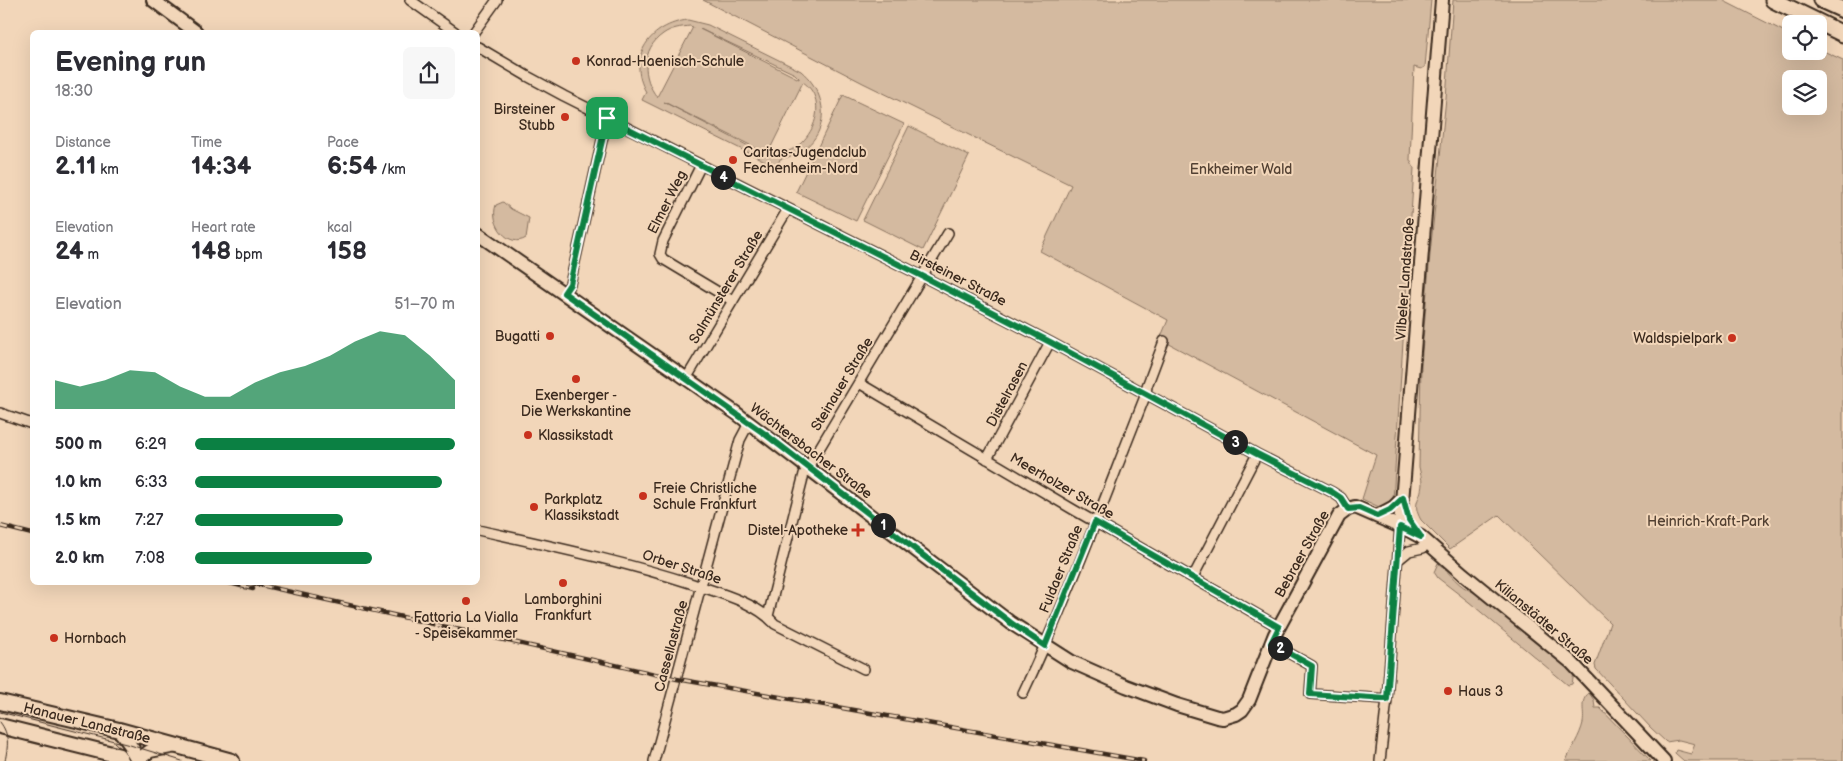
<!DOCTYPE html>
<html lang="en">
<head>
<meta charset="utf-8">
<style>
  :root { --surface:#fff; --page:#f7f7f7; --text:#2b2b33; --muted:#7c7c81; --accent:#0b8043 }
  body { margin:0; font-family:"Balsamiq Sans",sans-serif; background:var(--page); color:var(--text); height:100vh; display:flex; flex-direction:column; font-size:19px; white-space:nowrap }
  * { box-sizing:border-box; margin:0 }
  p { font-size:16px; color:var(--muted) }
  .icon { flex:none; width:28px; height:28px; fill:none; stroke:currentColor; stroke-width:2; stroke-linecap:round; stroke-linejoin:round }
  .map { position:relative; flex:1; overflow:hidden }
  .details { position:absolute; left:30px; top:30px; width:450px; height:555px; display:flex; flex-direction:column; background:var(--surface); border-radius:8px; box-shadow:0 5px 20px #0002 }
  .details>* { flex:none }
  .tools { position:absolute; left:1782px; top:15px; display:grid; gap:10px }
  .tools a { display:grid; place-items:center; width:45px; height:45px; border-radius:8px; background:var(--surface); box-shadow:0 5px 20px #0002; font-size:25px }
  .pin { position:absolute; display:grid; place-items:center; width:42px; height:42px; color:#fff; margin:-21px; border-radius:10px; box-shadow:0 2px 8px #0006 }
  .km { position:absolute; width:25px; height:25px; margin:-12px; border-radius:50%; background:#222; color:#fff; font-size:14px; line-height:25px; text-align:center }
  .round { display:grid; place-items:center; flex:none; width:52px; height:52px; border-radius:8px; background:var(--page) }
  .head { display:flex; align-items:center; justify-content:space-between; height:85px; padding:0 25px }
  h1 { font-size:28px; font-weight:800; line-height:38px }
  .figures { display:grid; grid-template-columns:repeat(3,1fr); gap:8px; height:85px; padding:5px 25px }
  .figures div { display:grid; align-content:center }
  .figures b { font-size:25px; font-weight:800 }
  .figures small { font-size:14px; font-weight:400 }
  .figures p { font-size:14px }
  .chart { height:140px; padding:10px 25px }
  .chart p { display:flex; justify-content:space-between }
  .chart svg { width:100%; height:90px; margin-top:5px; fill:var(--accent); opacity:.7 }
  ul { padding:0 25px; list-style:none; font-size:16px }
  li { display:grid; grid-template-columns:80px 60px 1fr; align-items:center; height:38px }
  li i { height:12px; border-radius:6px; background:var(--accent) }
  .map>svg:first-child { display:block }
  .green { fill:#d4baa0; stroke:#88725f; fill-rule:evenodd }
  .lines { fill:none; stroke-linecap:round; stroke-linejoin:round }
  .street-casing { stroke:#3b2a1e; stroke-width:12 }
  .secondary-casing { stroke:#3b2a1e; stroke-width:16 }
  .primary-casing { stroke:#3b2a1e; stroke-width:18 }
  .highway-casing { stroke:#3b2a1e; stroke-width:19 }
  .street { stroke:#f2d6b9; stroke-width:9 }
  .secondary { stroke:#f2d6b9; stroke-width:12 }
  .primary { stroke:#f2d6b9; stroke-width:14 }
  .highway { stroke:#f2d6b9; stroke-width:15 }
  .tram { stroke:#3b2a1e; stroke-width:1 }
  .rail-casing { stroke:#3b2a1e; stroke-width:4.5 }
  .rail { stroke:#f2d6b9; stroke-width:2.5; stroke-dasharray:8; stroke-linecap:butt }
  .route-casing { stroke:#fff; stroke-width:10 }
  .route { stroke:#0b8043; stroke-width:6 }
  .poi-dot { fill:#c8321e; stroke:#f2d6b9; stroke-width:2 }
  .labels { text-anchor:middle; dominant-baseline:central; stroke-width:4; stroke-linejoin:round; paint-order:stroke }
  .poi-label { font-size:14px; fill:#3b2a1e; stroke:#f2d6b9; text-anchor:start }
  .park-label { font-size:14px; fill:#524032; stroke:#f2d6b9 }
  .street-label { font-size:14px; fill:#3b2a1e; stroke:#f2d6b9 }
</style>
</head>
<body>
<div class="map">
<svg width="1843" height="761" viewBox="0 0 1843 761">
  <rect width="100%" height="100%" fill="#f2d6b9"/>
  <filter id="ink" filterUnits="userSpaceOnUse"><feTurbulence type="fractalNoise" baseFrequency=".02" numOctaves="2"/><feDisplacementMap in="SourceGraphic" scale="10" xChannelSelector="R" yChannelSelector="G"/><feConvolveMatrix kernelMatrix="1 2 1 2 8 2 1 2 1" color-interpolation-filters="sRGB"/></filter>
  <g filter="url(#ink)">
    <path class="green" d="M703,0H1431L1425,67L1421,69L1414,67L1410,160L1414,168L1393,500L1379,507L1362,499L1376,455L1160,339L1168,320L1040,251L1071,185L863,83Z
      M1453,0H1722L1791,35V51H1819V49L1843,60V761H1684L1675,753L1676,750L1691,754L1695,744L1679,740L1666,742L1651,728L1596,669L1595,665L1610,623L1499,515L1450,549L1421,520C1411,502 1421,500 1422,484C1422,478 1420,472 1419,467L1421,365L1430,254L1446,98ZM1791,79H1819V106H1791Z
      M688,20L708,25L801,71C836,101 827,150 780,159L777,167L642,100L646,92C626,57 651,24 688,20ZM690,26L693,27L657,97C642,78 641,49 663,34C671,28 681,27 690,26ZM700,29L795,74L799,78V79ZM803,82C835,104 806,161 768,153ZM664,102L762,151H763H758Z
      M843,95L904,124L856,221L796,192Z
      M909,126L969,156L923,250L863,220Z
      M503,202L511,209L529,218L526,238C509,249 489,224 496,205Z
      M1438,563C1451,573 1457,587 1476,593L1574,673L1572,684L1568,685L1469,602L1438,578L1434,572Z
      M1589,693L1594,700L1595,708H1600L1651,761H1566C1571,749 1580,736 1583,723C1585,711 1579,701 1589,693Z"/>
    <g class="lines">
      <g class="street-casing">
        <path id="street" d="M410,0L455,32
          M474,32L497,0
          M478,47L527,76L564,96L922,276L1050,342L1257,454L1332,492L1341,498L1348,509
          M701,165L663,241L660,254L663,259L733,301
          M564,293L570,284L607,118
          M686,379L788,209
          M859,383L1074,510L1279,627
          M0,413L32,424
          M987,459L1050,342
          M478,530C550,546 622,561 693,584C720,593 755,602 775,624L864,669
          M1398,560L1409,551L1423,548
          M1193,577L1257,454
          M768,616L804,474L948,233
          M1271,643L1312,666L1310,694L1387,699
          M1023,693C1069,596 1106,494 1146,394L1147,386L1164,341
          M654,761L740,440L749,423
          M1380,761L1387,699L1400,527"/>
      </g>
      <g class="secondary-casing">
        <path id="secondary" d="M153,0L196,32
          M478,234L736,413L1011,623L1072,662L1126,686L1177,705L1217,717L1223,718L1236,714L1242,710L1249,700L1275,634L1339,516L1348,509L1355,507L1410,531L1421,537L1463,574L1571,662L1664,761
          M1377,516L1394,507L1403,498
          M1400,527L1442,0
          M119,730L133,749L137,761
          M136,761L150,751L176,746"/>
      </g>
      <g class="primary-casing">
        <path id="primary" d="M0,702L119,730L232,761
          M0,726L140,761"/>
      </g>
      <g class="highway-casing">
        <path id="highway" d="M1773,0L1843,34
          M1821,0L1843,10"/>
      </g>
      <use href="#street" class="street"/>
      <use href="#secondary" class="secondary"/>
      <use href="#primary" class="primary"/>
      <use href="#highway" class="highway"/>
      <path class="tram" d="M0,712L130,745L182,761
        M0,722C10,735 8,746 5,761
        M114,742L124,751L130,761"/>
      <g class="rail-casing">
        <path id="rail" d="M0,526L32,534
          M226,582L253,589
          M247,582L677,679L1144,761"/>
      </g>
      <use href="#rail" class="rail"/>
    </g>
  </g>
  <g class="lines" filter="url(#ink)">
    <g class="route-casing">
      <path id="route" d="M607,118L922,276L1050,342L1257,454L1332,492L1341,498L1348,509L1359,508L1377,516L1390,510L1403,498L1409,520L1421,537L1400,527L1387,699L1310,694L1312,666L1271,643L1279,627L1095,522L1045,646L1011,623L765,434L564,293L570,284Z"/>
    </g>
    <use href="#route" class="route"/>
  </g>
  <g class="poi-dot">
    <circle cx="576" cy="61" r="5"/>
    <circle cx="565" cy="117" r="5"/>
    <circle cx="733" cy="160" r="5"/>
    <circle cx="550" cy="336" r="5"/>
    <circle cx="1732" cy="338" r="5"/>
    <circle cx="576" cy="379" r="5"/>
    <circle cx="528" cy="435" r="5"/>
    <circle cx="643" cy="496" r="5"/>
    <circle cx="534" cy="507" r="5"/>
    <path d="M855.5 522.5h5v5h5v5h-5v5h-5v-5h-5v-5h5z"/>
    <circle cx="563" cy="583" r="5"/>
    <circle cx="466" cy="601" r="5"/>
    <circle cx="54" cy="638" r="5"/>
    <circle cx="1448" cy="691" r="5"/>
  </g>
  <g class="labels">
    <g class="poi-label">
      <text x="586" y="61">Konrad-Haenisch-Schule</text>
      <text x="555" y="109" text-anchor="end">Birsteiner<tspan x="555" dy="16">Stubb</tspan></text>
      <text x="743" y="152">Caritas-Jugendclub<tspan x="743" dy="16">Fechenheim-Nord</tspan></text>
      <text x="540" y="336" text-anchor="end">Bugatti</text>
      <text x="1722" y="338" text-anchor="end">Waldspielpark</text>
      <text x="576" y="395" text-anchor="middle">Exenberger -<tspan x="576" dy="16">Die Werkskantine</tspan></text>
      <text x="538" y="435">Klassikstadt</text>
      <text x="653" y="488">Freie Christliche<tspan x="653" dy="16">Schule Frankfurt</tspan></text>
      <text x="544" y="499">Parkplatz<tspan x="544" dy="16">Klassikstadt</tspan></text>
      <text x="848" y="530" text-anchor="end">Distel-Apotheke</text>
      <text x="563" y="599" text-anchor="middle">Lamborghini<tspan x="563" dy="16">Frankfurt</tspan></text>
      <text x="466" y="617" text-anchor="middle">Fattoria La Vialla<tspan x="466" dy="16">- Speisekammer</tspan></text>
      <text x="64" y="638">Hornbach</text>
      <text x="1458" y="691">Haus 3</text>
    </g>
    <g class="park-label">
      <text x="1241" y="169">Enkheimer Wald</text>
      <text x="1708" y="521">Heinrich-Kraft-Park</text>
    </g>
    <g class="street-label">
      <text transform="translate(667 202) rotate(-63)">Elmer Weg</text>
      <text transform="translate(958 278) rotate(27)">Birsteiner Straße</text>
      <text transform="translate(1405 279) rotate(-86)">Vilbeler Landstraße</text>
      <text transform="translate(726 287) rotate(-59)">Salmünsterer Straße</text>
      <text transform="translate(842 384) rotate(-59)">Steinauer Straße</text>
      <text transform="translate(1007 394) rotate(-62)">Distelrasen</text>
      <text transform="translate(811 451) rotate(37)">Wächtersbacher Straße</text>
      <text transform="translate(1062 486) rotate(30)">Meerholzer Straße</text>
      <text transform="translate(1302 554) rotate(-61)">Bebraer Straße</text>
      <text transform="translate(682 567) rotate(18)">Orber Straße</text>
      <text transform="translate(1061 569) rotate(-68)">Fuldaer Straße</text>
      <text transform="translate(1544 622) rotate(40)">Kilianstädter Straße</text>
      <text transform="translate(671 646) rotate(-75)">Cassellastraße</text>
      <text transform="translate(87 723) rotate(14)">Hanauer Landstraße</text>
    </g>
  </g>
</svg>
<div class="tools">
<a><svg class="icon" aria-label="locate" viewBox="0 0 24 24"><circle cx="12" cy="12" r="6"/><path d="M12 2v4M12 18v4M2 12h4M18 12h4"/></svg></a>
<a><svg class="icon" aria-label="layers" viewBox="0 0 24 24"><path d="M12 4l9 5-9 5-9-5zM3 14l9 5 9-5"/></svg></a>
</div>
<div class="pin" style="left:607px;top:118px;background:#1e9e55"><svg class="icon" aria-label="arrive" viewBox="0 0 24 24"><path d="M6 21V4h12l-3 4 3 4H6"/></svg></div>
<b class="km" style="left:883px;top:525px">1</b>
<b class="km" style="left:1280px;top:648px">2</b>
<b class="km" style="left:1235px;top:442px">3</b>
<b class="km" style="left:723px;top:177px">4</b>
<section class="details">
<div class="head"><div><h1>Evening run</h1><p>18:30</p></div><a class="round"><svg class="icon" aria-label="share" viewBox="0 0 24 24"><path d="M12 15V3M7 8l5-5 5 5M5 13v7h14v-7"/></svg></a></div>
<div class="figures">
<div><p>Distance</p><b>2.11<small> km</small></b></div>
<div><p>Time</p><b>14:34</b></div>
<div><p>Pace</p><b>6:54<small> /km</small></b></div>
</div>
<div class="figures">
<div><p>Elevation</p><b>24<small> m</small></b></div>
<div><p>Heart rate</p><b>148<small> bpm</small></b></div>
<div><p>kcal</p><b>158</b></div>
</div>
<div class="chart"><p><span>Elevation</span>51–70 m</p>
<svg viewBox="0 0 160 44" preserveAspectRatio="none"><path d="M0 44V30L10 33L20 30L30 25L40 26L50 33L60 38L70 38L80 31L90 26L100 23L110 18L120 11L130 6L140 8L150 18L160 30V44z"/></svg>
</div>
<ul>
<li><b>500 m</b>6:29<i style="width:100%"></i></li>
<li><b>1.0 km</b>6:33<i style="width:95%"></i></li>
<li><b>1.5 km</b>7:27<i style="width:57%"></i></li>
<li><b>2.0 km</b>7:08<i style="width:68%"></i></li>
</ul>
</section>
</div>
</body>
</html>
